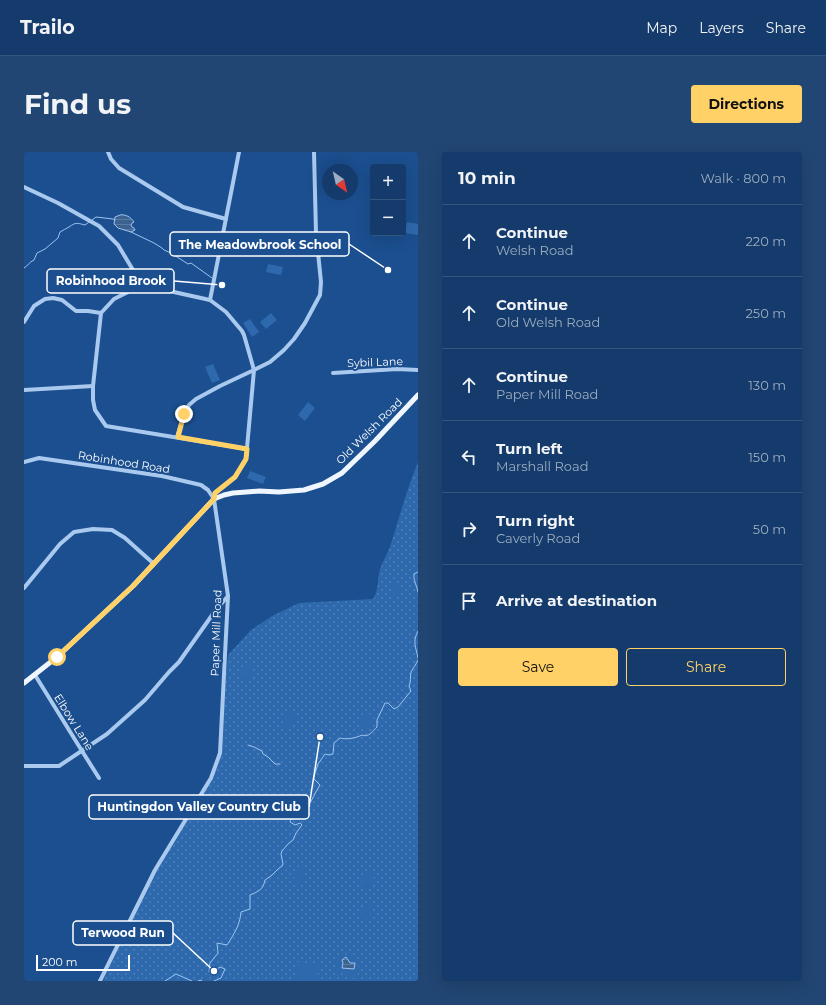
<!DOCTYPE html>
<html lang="en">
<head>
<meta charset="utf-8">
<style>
	body { margin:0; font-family:Montserrat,sans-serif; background:#214673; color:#f1f3f6 }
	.controls { position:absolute; right:12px; top:12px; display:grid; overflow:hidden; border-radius:4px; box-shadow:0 4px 16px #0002 }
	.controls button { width:36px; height:36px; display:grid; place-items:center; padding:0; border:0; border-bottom:1px solid #33557e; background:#143b6b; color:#f1f3f6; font:20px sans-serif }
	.compass { position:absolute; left:298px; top:12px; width:36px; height:36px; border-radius:50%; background:#143b6b; box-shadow:0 4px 16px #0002; rotate:146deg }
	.scale { position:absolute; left:12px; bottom:10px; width:94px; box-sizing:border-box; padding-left:4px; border:2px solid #fff; border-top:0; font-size:11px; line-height:14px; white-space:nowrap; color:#fff; -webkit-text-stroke:3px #1b4f8f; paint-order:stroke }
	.stop { position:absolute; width:12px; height:12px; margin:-9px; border:3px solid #ffd166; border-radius:50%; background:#fff }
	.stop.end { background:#ffd166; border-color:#fff; box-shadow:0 1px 4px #0008 }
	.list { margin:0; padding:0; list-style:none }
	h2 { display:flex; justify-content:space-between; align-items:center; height:52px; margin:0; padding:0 16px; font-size:17px }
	h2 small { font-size:13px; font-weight:400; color:#9dadc1 }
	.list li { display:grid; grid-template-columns:26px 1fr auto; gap:12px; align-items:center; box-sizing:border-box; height:72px; padding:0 16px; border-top:1px solid #33557e }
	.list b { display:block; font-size:15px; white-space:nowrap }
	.list p { margin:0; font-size:13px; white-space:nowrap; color:#9dadc1 }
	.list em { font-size:13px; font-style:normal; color:#9dadc1 }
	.actions { display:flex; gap:8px; padding:12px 16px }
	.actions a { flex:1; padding:9px 0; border:1px solid #ffd166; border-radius:4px; text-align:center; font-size:14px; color:#ffd166 }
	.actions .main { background:#ffd166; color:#111 }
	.icon { flex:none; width:22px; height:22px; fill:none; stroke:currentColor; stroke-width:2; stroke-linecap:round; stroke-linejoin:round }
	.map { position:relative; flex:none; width:394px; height:829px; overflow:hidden; border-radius:4px }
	header { display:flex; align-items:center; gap:24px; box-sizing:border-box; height:56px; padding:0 20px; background:#143b6b; border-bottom:1px solid #33557e }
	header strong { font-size:19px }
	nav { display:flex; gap:22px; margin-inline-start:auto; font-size:14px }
	.intro { display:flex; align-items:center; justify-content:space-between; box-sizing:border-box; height:96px; padding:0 24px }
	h1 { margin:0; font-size:28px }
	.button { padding:10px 18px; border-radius:4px; background:#ffd166; color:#111; font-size:14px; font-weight:700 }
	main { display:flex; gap:24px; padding:0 24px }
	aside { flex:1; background:#143b6b; border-radius:4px; box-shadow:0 4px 16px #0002 }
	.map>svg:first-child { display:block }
	.grass { fill:url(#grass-dots) }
	.park { fill:#2e69ad }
	.water { fill:url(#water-rules); stroke:#9cc4f0 }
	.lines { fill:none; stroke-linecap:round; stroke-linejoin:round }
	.stream { stroke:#9cc4f0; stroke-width:1 }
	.minor { stroke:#a9c9ee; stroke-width:4 }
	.major { stroke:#f0f6ff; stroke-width:5 }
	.route { stroke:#ffd166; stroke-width:5 }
	.labels { text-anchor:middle; stroke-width:4; stroke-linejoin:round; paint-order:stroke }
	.street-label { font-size:11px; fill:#fff; stroke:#1b4f8f }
	.leader { fill:none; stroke:#fff; stroke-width:1.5 }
	.callout-dot { fill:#fff; stroke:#1b4f8f; stroke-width:1.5 }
	.callout { fill:#1b4f8f; stroke:#fff; stroke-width:1.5 }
	.callout-label { font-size:12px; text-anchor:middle; font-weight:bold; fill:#fff }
</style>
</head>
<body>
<header>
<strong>Trailo</strong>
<nav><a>Map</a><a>Layers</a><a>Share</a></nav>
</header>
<div class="intro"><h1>Find us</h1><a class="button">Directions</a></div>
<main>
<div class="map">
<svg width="394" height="829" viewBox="0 0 394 829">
	<defs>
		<pattern id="grass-dots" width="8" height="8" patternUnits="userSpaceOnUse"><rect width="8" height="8" fill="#2e69ad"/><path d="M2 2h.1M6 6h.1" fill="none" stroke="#4d80b9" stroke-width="1.8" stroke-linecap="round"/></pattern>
		<pattern id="water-rules" width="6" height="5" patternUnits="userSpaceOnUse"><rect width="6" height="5" fill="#3c6290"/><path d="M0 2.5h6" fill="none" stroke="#597aa1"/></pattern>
	</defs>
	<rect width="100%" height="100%" fill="#1b4f8f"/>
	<path class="grass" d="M394 310V829H79L129 724 148 692 177 646 189 626 197 601 201 534 204 503 227 478 248 464 275 451 349 447C355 438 353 428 356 417 359 409 363 402 366 395 375 366 383 337 394 310Z"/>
	<g class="park">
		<path d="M383 70 394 72V83L381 81Z"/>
		<path d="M244 112 259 115 257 123 242 120Z"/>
		<path d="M247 161 253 168 242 177 236 170Z"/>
		<path d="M226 167 235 180 228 185 219 171Z"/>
		<path d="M189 212 196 228 188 231 181 215Z"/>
		<path d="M284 250 291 256 281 269 274 263Z"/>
		<path d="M226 319 242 325 239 332 223 326Z"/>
		<path d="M371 429 374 430V436L377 440 375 442 372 443 369 442 367 438V433Z"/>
		<path d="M224 512 228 515 229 523 222 528 218 526 217 517 219 514Z"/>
		<path d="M266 561H268L271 563 273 567 270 571 268 575 263 577 261 576C259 570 261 565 266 561Z"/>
		<path d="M343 562 347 563 349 566C345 571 345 581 337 575L336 569Z"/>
		<path d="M277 713H279C283 720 281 729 273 731L270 729 271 719Z"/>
		<path d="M345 721H347C354 728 346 735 338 737 335 730 340 725 345 721Z"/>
		<path d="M342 752 346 753 348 757 344 769 341 770 338 768C336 763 339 756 342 752Z"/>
		<path d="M320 802 323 803 324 802 335 809 333 826H328L324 821 313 820 312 808Z"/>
		<path d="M273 810 295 812 293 829H270Z"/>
	</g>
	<g class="water">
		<path d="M96 63C101 62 107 65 110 70L108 71 107 73 108 75 110 76 111 78 107 80 94 76 90 72 91 65Z"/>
		<path d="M322 805 326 811H331L330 817 318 816 319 811 318 808Z"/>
	</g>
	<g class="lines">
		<g class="stream">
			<path d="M68 68 72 65 89 67 91 68"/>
			<path d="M107 80 130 91 138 96 140 98 147 101 164 112 167 111 188 126"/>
			<path d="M0 116C4 114 5 110 10 108L13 101 21 97 34 86 36 80C39 78 42 77 45 75 52 70 53 71 61 73L65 70"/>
			<path d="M195 131 198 133"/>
			<path d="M394 420 390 422C389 428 393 434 394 440"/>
			<path d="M394 479C388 490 392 495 394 506"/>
			<path d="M224 593 230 595 238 599 239 602 244 605 251 612H256"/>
			<path d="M141 829 152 822 168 829"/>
			<path d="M174 829 177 828 178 829"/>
			<path d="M190 829 197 826 201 817 196 815 190 819 185 820 186 811 194 801 193 791 203 793C210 782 216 773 217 760L226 757V743C235 739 239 738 241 728L248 723 254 717 258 714 259 712 257 702 258 699 264 692 269 688 272 681 278 673 276 671 271 673 266 670C267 666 272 660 276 658 281 656 278 660 282 656 288 650 291 640 296 633L290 627V625L294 612 301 602 305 603 309 602 310 591 316 586C322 588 332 586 338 583 344 586 349 579 353 575V568L361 551H364L370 557 374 555 387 539 385 534C387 530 386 525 387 520 389 516 392 513 394 508"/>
		</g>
		<g class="minor">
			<path d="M84 0 87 7 95 16 159 55 202 67"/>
			<path d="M0 35 34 51 75 74 94 93 118 133 186 148 202 160 218 179 220 183 230 218 196 234 172 247 165 253 160 262 153 285"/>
			<path d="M118 133 90 147 77 161 69 234V248L71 258 82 274 223 297"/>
			<path d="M186 148 215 0"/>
			<path d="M0 170 10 154 21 147 29 146 38 148 52 159H64L77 161"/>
			<path d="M309 221 373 217 394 218"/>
			<path d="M0 238 69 234"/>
			<path d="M0 310 15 306 138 324 177 333 184 338 190 347"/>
			<path d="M0 436 36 392 50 380 69 377 88 378 101 386 130 412"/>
			<path d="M11 523 58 599 75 626"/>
			<path d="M0 614H35L83 582 121 548 145 520 155 510 191 459 204 444"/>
			<path d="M76 829 131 718 187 626 196 601 204 444 190 347 191 341 211 325 222 307 230 218 246 210 260 198 270 187 281 171 296 143 297 130 292 81 290 0"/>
		</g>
		<path class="major" d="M0 531 33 505 109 434 190 347 200 343 209 341 235 339 255 340 280 338 299 332 318 321 351 289 394 243"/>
	</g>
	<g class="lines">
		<path class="route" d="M33 505 109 434 190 347 191 341 211 325 222 307 223 297 154 285 160 262"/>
	</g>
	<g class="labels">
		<g class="street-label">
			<text transform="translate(351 210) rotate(-2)" y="4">Sybil Lane</text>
			<text transform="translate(345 279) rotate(-45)" y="4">Old Welsh Road</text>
			<text transform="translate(100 310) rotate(9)" y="4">Robinhood Road</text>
			<text transform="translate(192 481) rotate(-88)" y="4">Paper Mill Road</text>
			<text transform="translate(50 570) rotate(58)" y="4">Elbow Lane</text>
		</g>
	</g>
	<path class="leader" d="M364 118L325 92M198 133L150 129M296 585L285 655M190 819L149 781"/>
	<g class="callout-dot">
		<circle cx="364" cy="118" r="4"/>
		<circle cx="198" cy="133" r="4"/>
		<circle cx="296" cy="585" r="4"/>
		<circle cx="190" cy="819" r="4"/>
	</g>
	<g class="callout">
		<rect x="146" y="80" width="179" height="24" rx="4"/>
		<rect x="23" y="117" width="127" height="24" rx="4"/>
		<rect x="65" y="643" width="220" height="24" rx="4"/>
		<rect x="49" y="769" width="100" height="24" rx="4"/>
	</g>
	<g class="callout-label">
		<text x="236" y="97">The Meadowbrook School</text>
		<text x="87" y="133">Robinhood Brook</text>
		<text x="175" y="659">Huntingdon Valley Country Club</text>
		<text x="99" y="785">Terwood Run</text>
	</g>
</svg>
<div class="controls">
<button>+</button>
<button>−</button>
</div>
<svg class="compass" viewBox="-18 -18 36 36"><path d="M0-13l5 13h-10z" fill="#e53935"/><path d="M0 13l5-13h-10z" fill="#9dadc1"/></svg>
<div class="scale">200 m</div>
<div class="stop" style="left:33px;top:505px"></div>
<div class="stop end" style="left:160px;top:262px"></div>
</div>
<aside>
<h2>10 min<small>Walk · 800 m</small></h2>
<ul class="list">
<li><svg class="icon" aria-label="ahead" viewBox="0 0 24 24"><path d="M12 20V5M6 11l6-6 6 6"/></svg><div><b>Continue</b><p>Welsh Road</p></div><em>220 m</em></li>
<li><svg class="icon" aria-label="ahead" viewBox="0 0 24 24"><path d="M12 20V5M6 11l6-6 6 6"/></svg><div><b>Continue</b><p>Old Welsh Road</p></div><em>250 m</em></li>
<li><svg class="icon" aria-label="ahead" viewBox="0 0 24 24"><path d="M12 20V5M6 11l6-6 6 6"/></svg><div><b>Continue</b><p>Paper Mill Road</p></div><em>130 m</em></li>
<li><svg class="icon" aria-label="left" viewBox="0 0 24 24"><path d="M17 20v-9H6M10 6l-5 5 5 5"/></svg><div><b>Turn left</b><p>Marshall Road</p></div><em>150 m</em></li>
<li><svg class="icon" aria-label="right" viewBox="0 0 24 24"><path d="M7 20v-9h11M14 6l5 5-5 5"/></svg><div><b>Turn right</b><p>Caverly Road</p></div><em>50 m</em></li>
<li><svg class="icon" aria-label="arrive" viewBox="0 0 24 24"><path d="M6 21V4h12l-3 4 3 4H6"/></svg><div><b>Arrive at destination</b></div></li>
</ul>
<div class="actions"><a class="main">Save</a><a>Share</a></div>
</aside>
</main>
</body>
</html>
